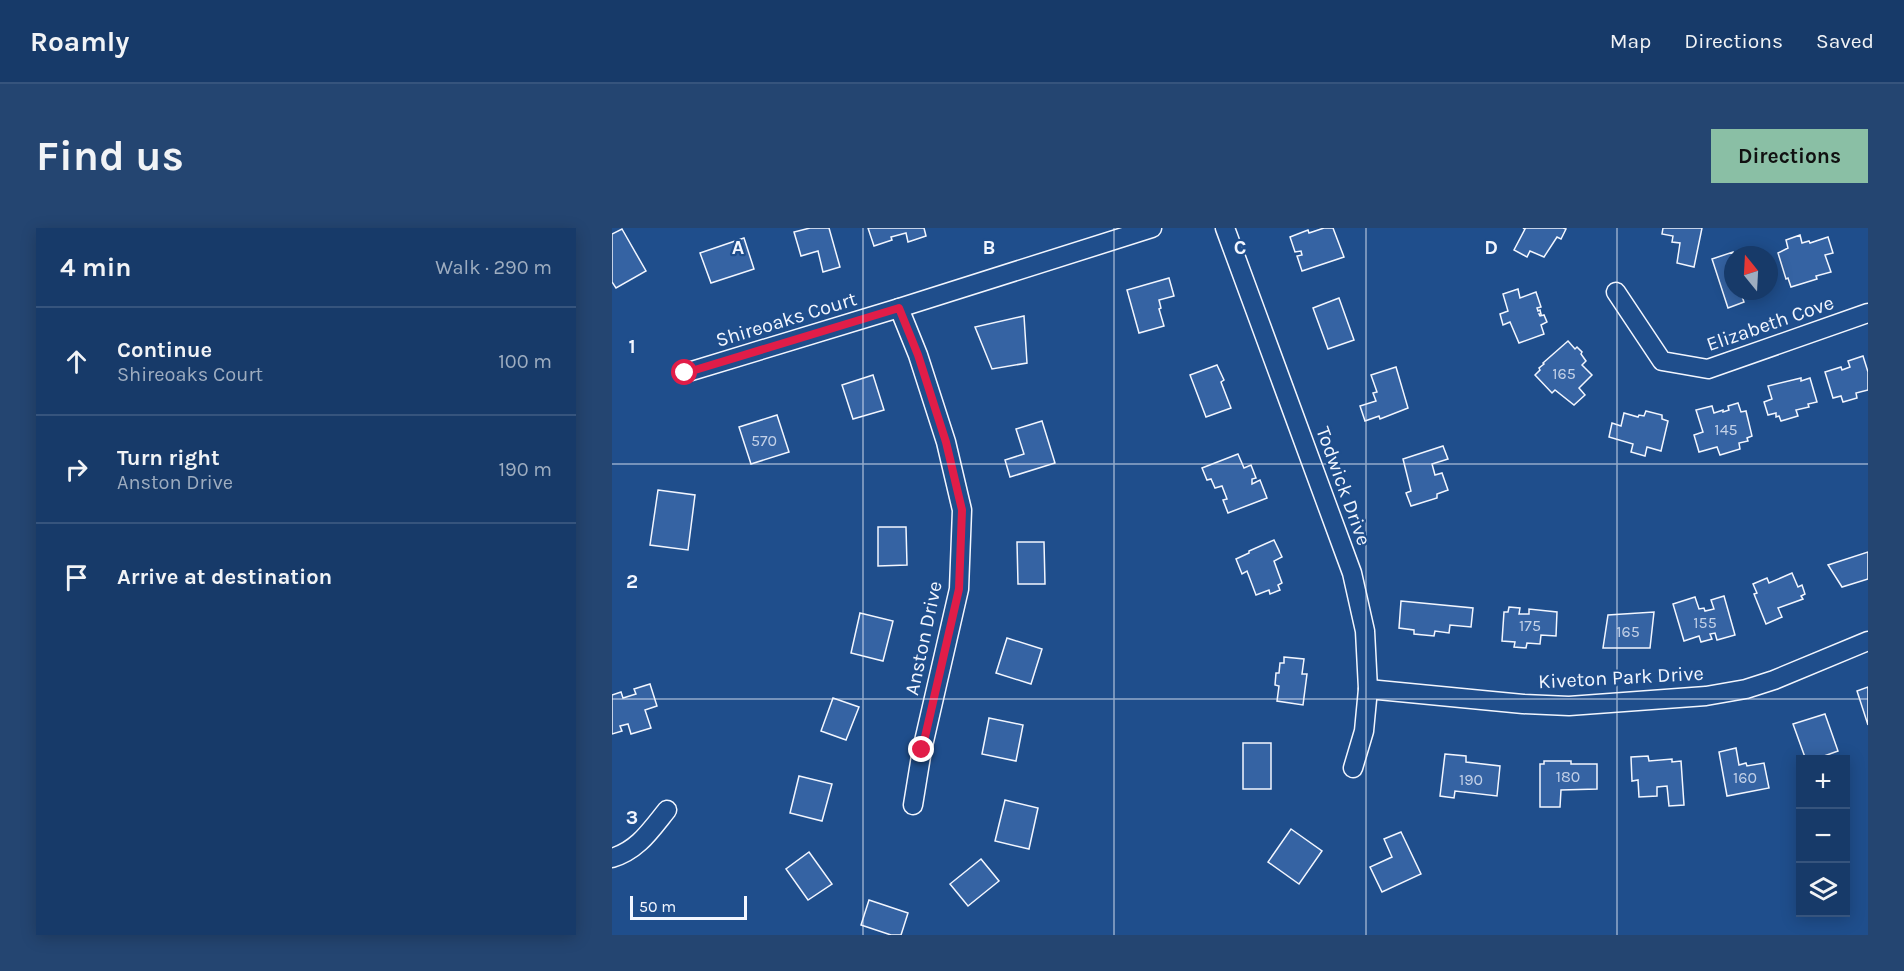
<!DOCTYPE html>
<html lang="en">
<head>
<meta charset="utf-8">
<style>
	body { margin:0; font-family:Karla,sans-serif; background:#244571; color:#f1f3f6 }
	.controls { position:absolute; right:18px; bottom:18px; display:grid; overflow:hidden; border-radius:0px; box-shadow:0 3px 15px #0003 }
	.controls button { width:54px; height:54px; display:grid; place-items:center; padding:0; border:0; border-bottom:2px solid #36547d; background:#173a69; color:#f1f3f6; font:30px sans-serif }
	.compass { position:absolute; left:1112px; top:18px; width:54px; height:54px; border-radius:50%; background:#173a69; box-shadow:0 3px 15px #0003; rotate:342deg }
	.scale { position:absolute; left:18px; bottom:15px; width:117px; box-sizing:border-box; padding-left:6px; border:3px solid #f2f6ff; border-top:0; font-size:16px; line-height:21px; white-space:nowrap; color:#f2f6ff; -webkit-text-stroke:4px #1f4e8c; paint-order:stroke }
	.stop { position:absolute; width:18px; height:18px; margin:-14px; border:4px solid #e11d48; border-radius:50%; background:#fff }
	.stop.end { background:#e11d48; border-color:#fff; box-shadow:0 2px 6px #0008 }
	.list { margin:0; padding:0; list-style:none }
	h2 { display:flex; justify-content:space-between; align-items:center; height:78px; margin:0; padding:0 24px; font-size:26px }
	h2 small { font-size:20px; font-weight:400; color:#9eadc0 }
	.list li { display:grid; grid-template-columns:39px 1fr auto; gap:18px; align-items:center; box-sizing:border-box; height:108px; padding:0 24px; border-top:2px solid #36547d }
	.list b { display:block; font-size:22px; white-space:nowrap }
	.list p { margin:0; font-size:20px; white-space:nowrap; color:#9eadc0 }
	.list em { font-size:20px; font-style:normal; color:#9eadc0 }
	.icon { flex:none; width:33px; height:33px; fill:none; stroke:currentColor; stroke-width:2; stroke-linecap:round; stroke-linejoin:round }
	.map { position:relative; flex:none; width:1256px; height:707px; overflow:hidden; border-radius:0px }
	header { display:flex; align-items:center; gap:36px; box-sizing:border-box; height:84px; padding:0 30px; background:#173a69; border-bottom:2px solid #36547d }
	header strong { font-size:28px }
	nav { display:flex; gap:33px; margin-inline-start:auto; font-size:21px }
	.intro { display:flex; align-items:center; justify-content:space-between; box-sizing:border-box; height:144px; padding:0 36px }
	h1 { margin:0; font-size:42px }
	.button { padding:15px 27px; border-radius:0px; background:#8abfa5; color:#111; font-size:21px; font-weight:700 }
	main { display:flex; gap:36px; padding:0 36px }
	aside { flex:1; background:#173a69; border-radius:0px; box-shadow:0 3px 15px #0003 }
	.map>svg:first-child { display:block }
	.building { fill:#3563a3; stroke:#f2f6ff; stroke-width:1.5 }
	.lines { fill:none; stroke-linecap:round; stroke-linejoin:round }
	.minor-casing { stroke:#f2f6ff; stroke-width:21 }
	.minor { stroke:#1f4e8c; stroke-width:18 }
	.route { stroke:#e11d48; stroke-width:8 }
	.grid { fill:none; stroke:#f2f6ff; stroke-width:1.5; stroke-opacity:0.55 }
	.labels { text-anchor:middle; stroke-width:4.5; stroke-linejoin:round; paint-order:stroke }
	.number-label { font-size:16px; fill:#c3d1e8 }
	.street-label { font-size:20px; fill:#f2f6ff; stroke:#1f4e8c }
	.grid-label { font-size:20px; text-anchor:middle; font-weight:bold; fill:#f2f6ff; stroke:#1f4e8c; stroke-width:4.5; stroke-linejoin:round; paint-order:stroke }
</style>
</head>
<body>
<header>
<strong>Roamly</strong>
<nav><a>Map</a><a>Directions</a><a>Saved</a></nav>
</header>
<div class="intro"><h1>Find us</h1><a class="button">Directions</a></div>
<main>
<aside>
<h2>4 min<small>Walk · 290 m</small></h2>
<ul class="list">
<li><svg class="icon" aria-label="ahead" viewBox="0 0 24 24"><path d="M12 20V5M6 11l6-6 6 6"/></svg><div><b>Continue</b><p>Shireoaks Court</p></div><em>100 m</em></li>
<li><svg class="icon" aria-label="right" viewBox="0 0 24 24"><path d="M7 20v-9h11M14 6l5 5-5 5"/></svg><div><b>Turn right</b><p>Anston Drive</p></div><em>190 m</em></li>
<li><svg class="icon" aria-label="arrive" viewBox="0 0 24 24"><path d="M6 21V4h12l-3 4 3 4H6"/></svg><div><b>Arrive at destination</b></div></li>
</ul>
</aside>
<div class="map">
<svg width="1256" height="707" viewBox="0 0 1256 707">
	<rect width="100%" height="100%" fill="#1f4e8c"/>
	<g class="building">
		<path d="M198 0H217L228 39 211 44 206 23 189 28 182 4Z"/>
		<path d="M256 0H312L314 8 296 14 294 5 279 9 280 12 262 18Z"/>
		<path d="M712 0H721L732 29 690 43 685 28 690 27 689 23 683 24 678 9 696 2 697 5Z"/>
		<path d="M911 0H951L954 1 949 11 945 9 932 29 918 23 915 29 902 22 913 1Z"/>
		<path d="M1051 0H1090L1082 39 1065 35 1068 15 1060 14 1061 8 1050 6Z"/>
		<path d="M10 1 34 43 4 60 0 54V6Z"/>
		<path d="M1188 7 1190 15 1197 13 1198 15 1216 9 1221 25 1213 27 1219 44 1204 48 1205 51 1179 59 1176 50 1174 51 1166 25 1176 20 1174 12Z"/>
		<path d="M132 10 142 41 99 55 88 25Z"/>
		<path d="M1121 24V63H1128L1132 74 1116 80 1100 31Z"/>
		<path d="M557 50 562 68 547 72 549 80 547 81 552 98 527 105 515 62Z"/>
		<path d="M906 61 908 70 924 64 929 79 925 80 926 83 928 82 929 86H927L928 88 932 87 935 94 929 97 932 106 907 115 898 94 891 97 888 86 896 83 891 66Z"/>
		<path d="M727 70 742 112 716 121 701 80Z"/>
		<path d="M412 88 415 135 380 141 363 99Z"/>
		<path d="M956 113 963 121 965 119 970 124 969 126 974 133 970 137 980 147 967 160 973 167 962 177 943 162 940 165 923 147 928 142 927 140 932 136 931 135Z"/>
		<path d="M1251 128 1256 144V162L1244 165 1245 170 1231 174 1229 168 1221 170 1213 144 1229 139 1230 142 1238 139 1236 133Z"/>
		<path d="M605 137 612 152 609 154 619 180 594 189 578 147Z"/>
		<path d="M784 139 796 180 768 191 767 188 753 193 748 178 764 173 761 165 765 164 759 147Z"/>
		<path d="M261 147 272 182 241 191 230 157Z"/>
		<path d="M1189 150V153L1198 150 1205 174 1196 176 1197 179 1184 182 1186 188 1169 193 1167 188 1164 189V185L1156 187 1152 174 1160 171 1156 158Z"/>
		<path d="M1126 175 1129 184 1134 183 1140 208 1135 210 1136 213 1127 215 1128 221 1108 227 1105 219 1087 224 1082 207 1091 204 1084 182 1100 178 1102 185 1111 182V184L1117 182 1116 178Z"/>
		<path d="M1034 183 1050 187V191L1056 193 1049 223 1035 219 1033 228 1019 224 1021 216 997 209 1000 195 1009 198 1012 185 1026 189 1027 187 1032 188Z"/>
		<path d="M165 187 177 224 139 236 127 199Z"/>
		<path d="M430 193 443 235 398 249 393 232 412 226 404 201Z"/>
		<path d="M831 218 836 231 820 236 823 247 830 245 836 262 825 266V270L799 278 794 265 799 263 791 231Z"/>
		<path d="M626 226 632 240 639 237 644 250 640 251V256L648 252 655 270 616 285 611 272 615 271 610 258 603 260 599 251 595 252 590 240Z"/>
		<path d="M46 262 83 267 76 322 38 317Z"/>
		<path d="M266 299H294L295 337 266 338Z"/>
		<path d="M662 312 670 329 662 333 670 355 666 357 668 362 658 366 657 362 644 367 635 343 630 346 624 331 637 325V323Z"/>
		<path d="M405 314H432L433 356H406Z"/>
		<path d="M1256 324V351L1230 359 1216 337Z"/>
		<path d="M1180 345 1186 359 1190 357 1193 366 1189 368 1191 371 1166 380 1170 389 1154 396 1142 366 1145 365 1141 356 1155 350 1157 355Z"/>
		<path d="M1112 368 1123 407 1105 412 1103 405 1098 406 1100 411 1089 414 1087 408 1072 413 1061 376 1083 369 1087 381 1092 380 1093 383 1102 381 1099 372Z"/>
		<path d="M789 373 861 380 859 399 838 397 837 405 823 403 822 408 802 406V402L787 400Z"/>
		<path d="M897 379 908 380 907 386H917V381L945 384 944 408 929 407 928 416 915 415 914 420 902 419 903 414 890 413 892 384H896Z"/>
		<path d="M1042 384 1038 420H991L996 387Z"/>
		<path d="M248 385 281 393 271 433 239 425Z"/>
		<path d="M395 410 430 421 419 456 384 445Z"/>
		<path d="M672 429 692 431 690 446H695L691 477 665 473 667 458 663 457 664 445H667L668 435H672Z"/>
		<path d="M38 456 45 478 33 482 39 500 19 506 16 496 8 498 10 503 0 506V467L9 464 11 470 24 466 22 461Z"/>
		<path d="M1256 459V497L1245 463Z"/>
		<path d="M221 470 247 479 234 512 209 503Z"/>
		<path d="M1213 486 1226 523 1201 532H1194L1181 496Z"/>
		<path d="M377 490 411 497 404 533 370 526Z"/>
		<rect x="631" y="515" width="28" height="46"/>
		<path d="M1124 520 1127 537 1134 535 1135 538 1152 535 1157 560 1115 568 1107 524Z"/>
		<path d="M833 526 854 528V534L888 538 885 568 843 563 842 570 828 568Z"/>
		<path d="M1036 528 1037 533 1060 531V534L1069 533 1072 577 1057 578 1055 558 1045 559V568L1027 569 1026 552 1020 553 1019 529Z"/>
		<path d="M932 533H959V536H985V561L949 562 948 579H928V536H932Z"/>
		<path d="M187 548 220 556 210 593 178 585Z"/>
		<path d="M393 572 426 580 417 621 383 613Z"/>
		<path d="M679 601 710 623 687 656 656 634Z"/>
		<path d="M789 604 809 646 770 664 758 639 780 629 772 611Z"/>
		<path d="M197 624 220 656 196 672 174 641Z"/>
		<path d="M369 631 387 653 356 678 338 656Z"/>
		<path d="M257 672 296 685 289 707H279L249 697Z"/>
	</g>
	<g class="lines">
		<defs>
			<g id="minor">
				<path d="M613 0 740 345 753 403 756 461 752 503 741 540"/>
				<path d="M1004 64 1050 133 1096 141 1256 85"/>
				<path d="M287 80 306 127 334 214 350 282 347 361 310 522 301 577"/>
				<path d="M73 145 287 80 540 0"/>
				<path d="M756 461 911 476 957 478 1094 468 1134 461 1162 452 1256 413"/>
				<path d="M0 630C26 622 38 603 55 582"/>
			</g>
		</defs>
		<use href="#minor" class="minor-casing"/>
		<use href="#minor" class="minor"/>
	</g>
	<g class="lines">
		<path class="route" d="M73 145 287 80 306 127 334 214 350 282 347 361 310 522"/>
	</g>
	<path class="grid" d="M251 0V707M502 0V707M754 0V707M1005 0V707M0 236H1256M0 471H1256"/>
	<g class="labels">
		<g class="number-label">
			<text x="952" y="151">165</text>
			<text x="1114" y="207">145</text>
			<text x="152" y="218">570</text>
			<text x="1093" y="400">155</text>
			<text x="918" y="403">175</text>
			<text x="1016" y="409">165</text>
			<text x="956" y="554">180</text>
			<text x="1133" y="555">160</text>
			<text x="859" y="557">190</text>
		</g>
		<g class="street-label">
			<text transform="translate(174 91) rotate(-17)" y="7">Shireoaks Court</text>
			<text transform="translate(1158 95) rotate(-19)" y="7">Elizabeth Cove</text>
			<text transform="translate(732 258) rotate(70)" y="7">Todwick Drive</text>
			<text transform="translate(311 410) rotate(-78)" y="7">Anston Drive</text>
			<text transform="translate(1009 449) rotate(-3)" y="7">Kiveton Park Drive</text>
		</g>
	</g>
	<g class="grid-label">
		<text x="126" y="26">A</text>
		<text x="377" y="26">B</text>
		<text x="628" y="26">C</text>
		<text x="879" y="26">D</text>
		<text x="20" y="125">1</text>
		<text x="20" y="360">2</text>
		<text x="20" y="596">3</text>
	</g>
</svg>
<div class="controls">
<button>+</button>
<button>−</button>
<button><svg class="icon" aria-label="layers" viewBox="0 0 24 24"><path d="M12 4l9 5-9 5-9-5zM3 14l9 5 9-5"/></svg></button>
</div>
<svg class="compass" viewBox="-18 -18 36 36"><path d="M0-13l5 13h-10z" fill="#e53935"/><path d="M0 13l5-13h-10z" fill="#9eadc0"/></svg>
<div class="scale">50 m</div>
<div class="stop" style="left:73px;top:145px"></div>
<div class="stop end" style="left:310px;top:522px"></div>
</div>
</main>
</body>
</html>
